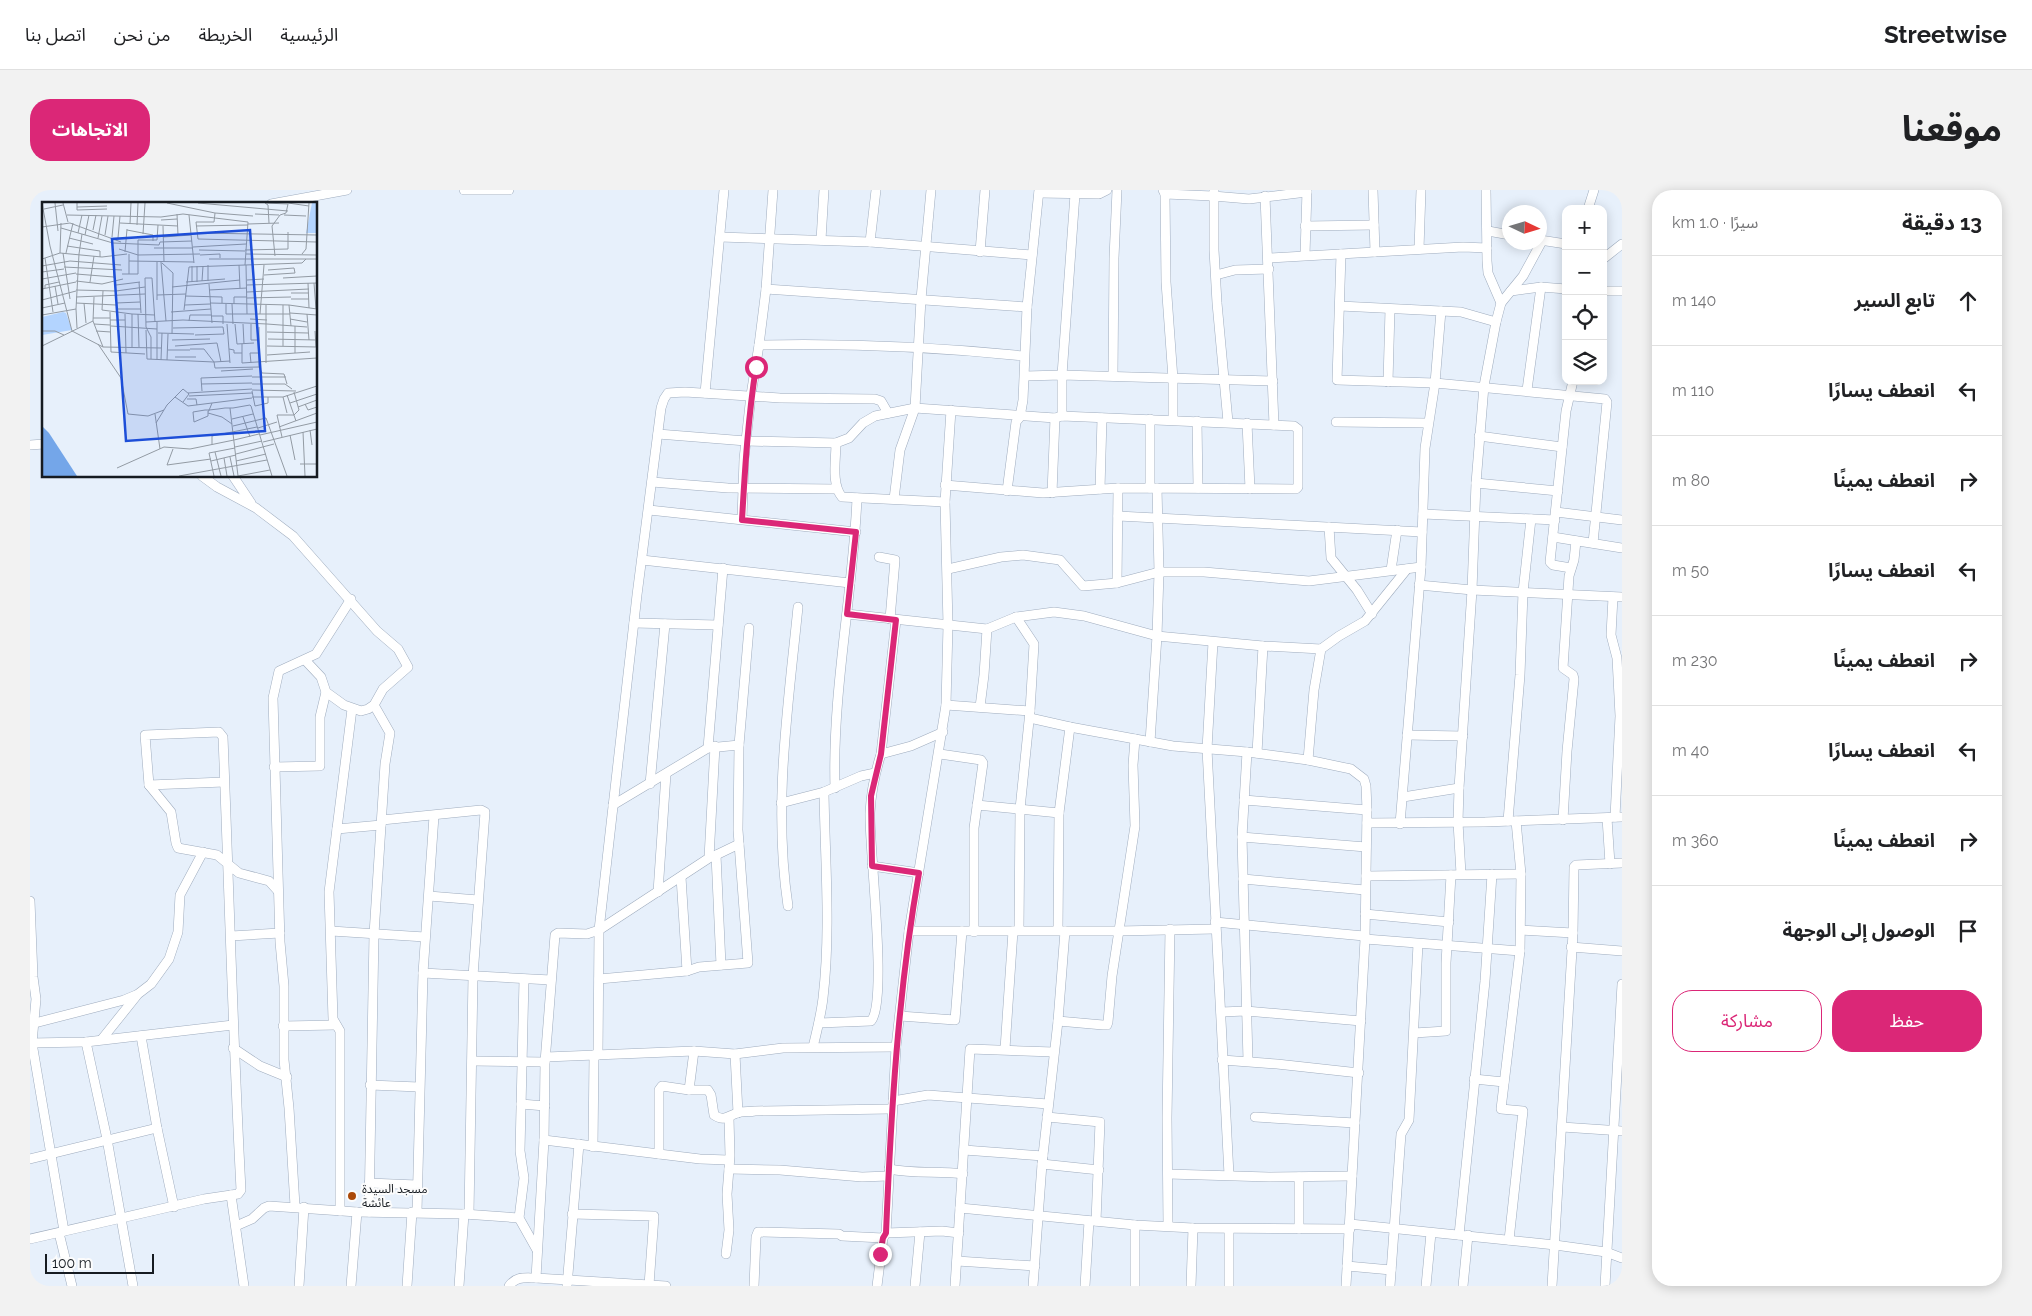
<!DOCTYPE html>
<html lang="ar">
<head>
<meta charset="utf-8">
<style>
	body { margin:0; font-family:Raleway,"Noto Sans Arabic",sans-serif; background:#f2f2f2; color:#202124; direction:rtl }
	.controls { position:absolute; right:15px; top:15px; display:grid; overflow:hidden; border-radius:10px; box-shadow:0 2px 12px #0003 }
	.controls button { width:45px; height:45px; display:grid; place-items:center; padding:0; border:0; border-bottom:1px solid #e0e0e0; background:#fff; color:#202124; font:25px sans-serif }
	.compass { position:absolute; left:1472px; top:15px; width:45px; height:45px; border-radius:50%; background:#fff; box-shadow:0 2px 12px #0003; rotate:94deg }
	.scale { position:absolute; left:15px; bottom:12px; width:109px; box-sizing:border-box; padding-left:5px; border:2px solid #161b21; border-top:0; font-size:14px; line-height:18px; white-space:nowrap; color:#161b21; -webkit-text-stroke:4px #fcfcfc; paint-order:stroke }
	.stop { position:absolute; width:15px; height:15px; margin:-11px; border:4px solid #db2777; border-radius:50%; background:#fff }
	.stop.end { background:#db2777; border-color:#fff; box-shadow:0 1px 5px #0008 }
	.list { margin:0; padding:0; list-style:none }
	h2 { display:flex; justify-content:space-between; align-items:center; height:65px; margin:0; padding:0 20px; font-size:21px }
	h2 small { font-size:16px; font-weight:400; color:#757577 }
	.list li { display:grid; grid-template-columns:32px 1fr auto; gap:15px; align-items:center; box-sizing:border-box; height:90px; padding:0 20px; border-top:1px solid #e0e0e0 }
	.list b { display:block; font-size:19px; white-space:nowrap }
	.list em { font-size:16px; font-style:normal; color:#757577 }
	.actions { display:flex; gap:10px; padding:15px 20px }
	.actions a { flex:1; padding:11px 0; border:1px solid #db2777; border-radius:20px; text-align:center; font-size:18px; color:#db2777 }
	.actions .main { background:#db2777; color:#fff }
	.icon { flex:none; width:28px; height:28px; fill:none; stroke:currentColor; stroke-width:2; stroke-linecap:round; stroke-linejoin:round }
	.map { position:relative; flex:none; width:1592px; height:1096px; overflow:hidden; direction:ltr; border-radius:20px }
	header { display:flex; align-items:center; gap:30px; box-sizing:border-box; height:70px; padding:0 25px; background:#fff; border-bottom:1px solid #e0e0e0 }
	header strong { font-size:24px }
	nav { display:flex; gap:28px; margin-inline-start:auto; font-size:18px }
	.intro { display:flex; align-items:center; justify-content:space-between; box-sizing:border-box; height:120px; padding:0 30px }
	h1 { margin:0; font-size:35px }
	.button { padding:12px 22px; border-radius:20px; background:#db2777; color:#fff; font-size:18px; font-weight:700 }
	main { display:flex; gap:30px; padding:0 30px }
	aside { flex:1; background:#fff; border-radius:20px; box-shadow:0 2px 12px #0003 }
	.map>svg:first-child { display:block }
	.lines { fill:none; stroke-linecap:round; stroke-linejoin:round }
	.minor-casing { stroke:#9facbe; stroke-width:10 }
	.minor { stroke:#fff; stroke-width:9 }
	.route { stroke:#db2777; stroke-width:6 }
	.poi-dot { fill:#ab4909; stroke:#fcfcfc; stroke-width:2 }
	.labels { text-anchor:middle; stroke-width:4; stroke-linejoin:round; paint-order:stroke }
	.poi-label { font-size:12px; fill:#161b21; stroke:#fcfcfc; text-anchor:start }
	.inset-road { fill:none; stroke:#939ba4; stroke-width:1 }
	.view { fill:#1d4ed8; fill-opacity:0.15; stroke:#1d4ed8; stroke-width:2.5 }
	.inset-edge { fill:none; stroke:#161b21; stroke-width:2.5 }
</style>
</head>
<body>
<header>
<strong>Streetwise</strong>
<nav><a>الرئيسية</a><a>الخريطة</a><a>من نحن</a><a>اتصل بنا</a></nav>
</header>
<div class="intro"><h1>موقعنا</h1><a class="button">الاتجاهات</a></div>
<main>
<aside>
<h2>13 دقيقة<small>سيرًا · 1.0 km</small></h2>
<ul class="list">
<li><svg class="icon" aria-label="ahead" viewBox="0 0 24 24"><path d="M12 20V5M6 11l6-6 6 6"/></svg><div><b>تابع السير</b></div><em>140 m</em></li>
<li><svg class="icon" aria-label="left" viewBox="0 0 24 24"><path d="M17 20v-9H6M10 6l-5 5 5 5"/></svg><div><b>انعطف يسارًا</b></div><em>110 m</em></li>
<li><svg class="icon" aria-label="right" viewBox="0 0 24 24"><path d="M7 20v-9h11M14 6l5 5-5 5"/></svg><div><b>انعطف يمينًا</b></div><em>80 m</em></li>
<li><svg class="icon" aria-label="left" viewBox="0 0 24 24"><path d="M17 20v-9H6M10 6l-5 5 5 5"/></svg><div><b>انعطف يسارًا</b></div><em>50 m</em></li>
<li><svg class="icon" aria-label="right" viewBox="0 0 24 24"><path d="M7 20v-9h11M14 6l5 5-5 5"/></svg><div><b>انعطف يمينًا</b></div><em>230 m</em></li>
<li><svg class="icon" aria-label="left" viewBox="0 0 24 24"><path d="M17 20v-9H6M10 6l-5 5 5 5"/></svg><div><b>انعطف يسارًا</b></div><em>40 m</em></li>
<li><svg class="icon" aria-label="right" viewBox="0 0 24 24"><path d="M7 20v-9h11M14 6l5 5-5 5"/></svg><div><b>انعطف يمينًا</b></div><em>360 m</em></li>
<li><svg class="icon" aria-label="arrive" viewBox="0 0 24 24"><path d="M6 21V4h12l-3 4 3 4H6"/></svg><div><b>الوصول إلى الوجهة</b></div></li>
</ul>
<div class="actions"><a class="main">حفظ</a><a>مشاركة</a></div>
</aside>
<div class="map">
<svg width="1592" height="1096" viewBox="0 0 1592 1096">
	<rect width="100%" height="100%" fill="#e7f0fb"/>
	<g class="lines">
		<defs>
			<g id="minor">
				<path d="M434 0H479"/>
				<path d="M1133 0 1135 4 1136 92 1143 189V230"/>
				<path d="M1184 0V60L1187 113 1198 232"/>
				<path d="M1343 0 1345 62"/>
				<path d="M1456 0 1457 71 1458 83 1471 113"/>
				<path d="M1009 3 1069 4 1077 0"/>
				<path d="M1135 4 1183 6 1219 9 1277 2"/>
				<path d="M1235 6 1244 235"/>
				<path d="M241 14 317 0"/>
				<path d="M1558 19 1564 0"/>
				<path d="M1275 36 1344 35"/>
				<path d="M1458 41 1480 45"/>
				<path d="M690 47 840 52 1002 65"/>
				<path d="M791 50 794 0"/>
				<path d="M1510 50 1536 54"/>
				<path d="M840 52 846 0"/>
				<path d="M1389 59 1391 0"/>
				<path d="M950 62 955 0"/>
				<path d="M1311 64 1307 190 1405 193 1575 209 1577 212 1563 353"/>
				<path d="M1275 65 1277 0"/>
				<path d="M1238 68 1433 57 1457 58"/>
				<path d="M1573 69 1592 54"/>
				<path d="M1186 85 1205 80 1239 79"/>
				<path d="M736 99 997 117 1009 0"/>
				<path d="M1481 101 1511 97 1536 99"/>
				<path d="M1573 101H1592"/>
				<path d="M1310 116 1431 122 1466 132"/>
				<path d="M729 155C818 153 906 157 994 166"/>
				<path d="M995 186 1032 185 1243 191"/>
				<path d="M1083 186 1084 68 1087 0"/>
				<path d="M1358 192 1360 119"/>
				<path d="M1497 200 1511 97"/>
				<path d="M675 203 694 0"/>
				<path d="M1032 226V185L1045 4"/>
				<path d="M1167 231 1168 298"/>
				<path d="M1306 232 1397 233"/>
				<path d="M1217 233 1220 299"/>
				<path d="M628 244 716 251 806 253 819 248 833 233 845 226 885 218 1025 228 1032 226 1264 236 1268 239V297L1266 299 1088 298 1013 303 915 295"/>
				<path d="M1449 246 1532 257"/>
				<path d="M806 253C806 269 801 294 812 307L915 312"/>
				<path d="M0 255 14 254"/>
				<path d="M172 286 187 297 226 318 263 346 347 441 368 459 378 477 353 499 344 515 338 519 331 521 314 515 296 502 291 487 275 470"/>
				<path d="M203 286 221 313"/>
				<path d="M622 292 698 298 807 299"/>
				<path d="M1446 293 1528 301"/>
				<path d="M1120 298V229"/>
				<path d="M1070 299 1072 228"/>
				<path d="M977 301 986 232 990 227 993 210 997 117"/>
				<path d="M1022 303 1025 228"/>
				<path d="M864 309 870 260 885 218 891 109 901 0"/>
				<path d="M619 320 826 342"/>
				<path d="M1526 322 1592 330"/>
				<path d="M1393 324 1525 330"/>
				<path d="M1088 326 1392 342"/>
				<path d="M712 329 714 269 721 205 729 155 736 99 743 0"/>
				<path d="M1299 337 1301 368 1327 400 1342 424"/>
				<path d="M1523 347 1592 358"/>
				<path d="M849 367 865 370 860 429"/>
				<path d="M612 370 820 393"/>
				<path d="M1541 378 1523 375 1520 372 1536 221 1543 191"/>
				<path d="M918 379 971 367 993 365 1030 370 1053 396 1087 393 1129 382H1174L1279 391 1391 377"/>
				<path d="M1361 380 1367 340"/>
				<path d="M1087 393 1088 298"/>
				<path d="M1389 395 1442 400 1592 407"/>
				<path d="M1583 407 1581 445 1587 468 1590 526 1585 627"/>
				<path d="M817 424 957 439 986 427 1024 422 1054 426 1127 446 1233 456 1291 459"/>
				<path d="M986 427 1004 454 1000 521 990 619 989 740"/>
				<path d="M604 433 688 435"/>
				<path d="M1183 452 1177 559 1199 985"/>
				<path d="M916 515 1000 521"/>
				<path d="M950 517 954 485 957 439"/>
				<path d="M1000 528 1040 537 1143 556 1217 562 1278 570 1321 579 1334 589 1336 596 1337 620 1335 749 1316 1096"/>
				<path d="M1377 545 1433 546"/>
				<path d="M1120 552 1127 446 1129 382 1127 298"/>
				<path d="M678 558 693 378"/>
				<path d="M1217 562 1212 647 1218 871"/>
				<path d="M1227 563 1233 456"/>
				<path d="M851 564 881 556 913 542"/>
				<path d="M910 564 951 570 953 573 944 638V742"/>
				<path d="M1278 570 1284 500 1291 459 1309 446 1335 431 1377 379"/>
				<path d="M244 577 290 576V527L296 502"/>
				<path d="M620 594 635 434"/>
				<path d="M119 595 194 592"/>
				<path d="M805 598C802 501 823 405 827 308"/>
				<path d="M1373 607 1429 598"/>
				<path d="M1214 610 1337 620"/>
				<path d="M751 613 794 602 831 586 845 583"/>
				<path d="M583 615 678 558 709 555"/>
				<path d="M947 615 1029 623"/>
				<path d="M1577 628 1580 674"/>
				<path d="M352 630 451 620 455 622 443 786 439 1024"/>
				<path d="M1533 630 1537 561 1544 489 1543 485 1533 478 1539 386 1544 370 1546 351"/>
				<path d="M1478 631 1490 485 1493 402 1501 329"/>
				<path d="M1337 633 1455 632 1592 627"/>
				<path d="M1370 634 1391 377 1395 258 1405 193 1411 121"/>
				<path d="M307 639 351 635"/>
				<path d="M1212 647 1336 657"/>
				<path d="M686 665 691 775"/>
				<path d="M682 667 709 654"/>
				<path d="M842 676 889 683"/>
				<path d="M1431 684 1428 632 1429 598 1442 400 1446 293 1454 196 1466 132 1471 113 1493 86 1512 51"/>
				<path d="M1336 686 1491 684"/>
				<path d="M651 687 657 781"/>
				<path d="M1213 689 1335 700"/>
				<path d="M628 702 636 584"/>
				<path d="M399 706 448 710"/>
				<path d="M0 711 3 787 6 809 2 853 34 1041"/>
				<path d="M758 716C743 616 758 517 768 417"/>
				<path d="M1335 724 1419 732"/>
				<path d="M1185 732 1334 746"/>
				<path d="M1028 740 1029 623 1040 537"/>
				<path d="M1491 740 1543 743"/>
				<path d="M301 741 395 747"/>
				<path d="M879 741H1088L1185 739"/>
				<path d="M201 746 250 743"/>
				<path d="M1335 749 1490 761"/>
				<path d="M1541 757 1592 761"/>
				<path d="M393 783 521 790"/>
				<path d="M494 789 490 961 494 988 489 1028 507 1060"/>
				<path d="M569 789 657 781 669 777 718 773 708 640 709 555 719 438"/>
				<path d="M1191 822 1216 821 1331 831"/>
				<path d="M870 826 925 830 932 741"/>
				<path d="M1028 831 1073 835H1077L1078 832 1082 786 1105 636 1103 575 1105 549"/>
				<path d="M5 833 94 810 106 805"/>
				<path d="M789 833 841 831C858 812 839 658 840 623 841 603 845 583 851 564L866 430"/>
				<path d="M253 836 306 835"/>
				<path d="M1384 843 1416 841V773L1421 685"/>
				<path d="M111 846 127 938 144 1017"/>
				<path d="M72 849 108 804 121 794 139 769 148 742 150 705 173 662"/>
				<path d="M56 852 77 949 103 1096"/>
				<path d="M0 853 56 852 203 835"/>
				<path d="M783 857C787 841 791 825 793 808 801 740 795 671 794 602"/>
				<path d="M203 858 230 876 257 887"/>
				<path d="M975 859 983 741"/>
				<path d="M705 864 708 923"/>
				<path d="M568 865 569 740 679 668 685 556"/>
				<path d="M516 867 664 861 705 864 753 858 866 857"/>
				<path d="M1192 870 1247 874 1329 883"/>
				<path d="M442 871 515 872"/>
				<path d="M1444 889 1474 892"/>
				<path d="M340 895 389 897"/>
				<path d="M659 900 664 861"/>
				<path d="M863 911 898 905 1018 914"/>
				<path d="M491 914 515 916"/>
				<path d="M1017 927 1070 932 1066 1031"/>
				<path d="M1225 927 1325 933"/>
				<path d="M1532 937 1592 941"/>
				<path d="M514 950 670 969 698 970"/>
				<path d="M563 957 564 865"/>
				<path d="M934 960 1013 966"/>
				<path d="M629 964V900L632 896 659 900H678L681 905 684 925C694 932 698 926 707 923 712 921 719 922 725 921L861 919"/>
				<path d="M0 969 127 938"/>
				<path d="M1012 974 1069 980"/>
				<path d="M699 979 750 980 832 987 858 986"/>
				<path d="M859 979C884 984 908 981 933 984"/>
				<path d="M1138 984 1239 987 1322 986"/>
				<path d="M1269 987V1039"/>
				<path d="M339 993 387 995"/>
				<path d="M201 1005 214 1096"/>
				<path d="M265 1016 259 918 254 870V796L250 752 243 508 249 481 286 464 321 409"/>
				<path d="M930 1018 1105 1035 1163 1038 1320 1039"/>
				<path d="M310 1021V841L303 829 299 702 322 519"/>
				<path d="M339 1022 344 744 355 574 360 543 344 515"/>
				<path d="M387 1022 393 783 404 626"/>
				<path d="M542 1024 624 1026 619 1095"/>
				<path d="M1320 1034 1525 1055 1576 1062 1592 1068"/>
				<path d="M206 1036 222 1029 234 1018 239 1016 327 1022 434 1024 489 1028"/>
				<path d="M1138 1036 1137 928 1140 739"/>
				<path d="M29 1043 42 1096"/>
				<path d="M856 1043 912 1041 929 1043"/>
				<path d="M1429 1045 1455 791 1462 684"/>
				<path d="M0 1049 174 1009 208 1004 211 1000C203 849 199 698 193 547L189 542 115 545 119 595 141 622 146 653 148 658 187 665 209 683 239 691 248 701"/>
				<path d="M1479 1050 1493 921 1471 919 1490 761 1491 684 1486 631"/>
				<path d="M696 1064 699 1040 697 1004 700 966 699 928"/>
				<path d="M927 1071 1005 1076"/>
				<path d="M1317 1076 1361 1080"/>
				<path d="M269 1096 274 1017"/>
				<path d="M321 1096 327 1022"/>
				<path d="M377 1096 382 1022"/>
				<path d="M429 1096 434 1024"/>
				<path d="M479 1096C486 1086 495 1088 506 1088"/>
				<path d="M537 1096 549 954"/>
				<path d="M636 1096 506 1088 514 950 515 872 525 745 528 743 557 744 569 740 607 405 631 218 634 209 638 203 655 202 750 208 845 209 851 211 858 223"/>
				<path d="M724 1096 726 1047 728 1042 809 1044 812 1046 853 1048"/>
				<path d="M847 1096 853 1048 856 1043 866 857 879 741 916 515 918 435 915 312 921 220"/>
				<path d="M885 1096 890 1042"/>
				<path d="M925 1096 940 859 1024 862"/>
				<path d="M1003 1096 1012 974 1028 831 1035 741"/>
				<path d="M1055 1096 1059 1031"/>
				<path d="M1105 1096V1035"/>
				<path d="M1161 1096 1163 1038"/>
				<path d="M1199 1096V1039"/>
				<path d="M1360 1096 1371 944 1379 930 1388 754"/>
				<path d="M1396 1096 1401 1043"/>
				<path d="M1433 1096 1438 1045"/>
				<path d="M1522 1096 1543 743 1544 677 1546 675 1592 673"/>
				<path d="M1575 1096 1592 794"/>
			</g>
		</defs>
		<use href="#minor" class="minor-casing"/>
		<use href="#minor" class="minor"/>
	</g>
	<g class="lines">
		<path class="route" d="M726 177C718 228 715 278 712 330L826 342 817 424 866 430 851 564 841 606 842 676 889 683C868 802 861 922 856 1043L853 1048 850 1064"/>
	</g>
	<circle class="poi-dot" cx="322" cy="1006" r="5"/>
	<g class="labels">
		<g class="poi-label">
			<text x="332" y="1003">مسجد السيدة<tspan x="332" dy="14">عائشة</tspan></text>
		</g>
	</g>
	<g transform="translate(12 12)">
		<rect width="275" height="275" fill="#e7f0fb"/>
		<path d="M270 1H275V31H264ZM21 110 24 111 30 128 0 133V115Z" fill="#b3d4ff"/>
		<path d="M0 224 7 231 35 274H0Z" fill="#74a6e9"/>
		<path class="inset-road" d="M0 1 8 44 30 129M13 1 16 29M21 1 26 20M35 1V8L65 7M125 1 173 11 211 14M156 1 246 9M223 1 246 2M223 1 226 3 227 21M246 1 267 4M35 5 65 4M2 7 21 3M173 11 172 20H154L156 37 275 40M135 12 136 33M213 12 237 13M25 13 119 15 141 12 173 16M147 13 152 61M242 13 264 14M173 16 206 20 203 63M119 18 135 17M78 21 136 24M88 22 89 1M206 22 237 21M95 23 96 1M121 24 122 60M154 24 206 23M0 25 28 21 79 40M19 26 71 41 117 43 118 40M51 28 54 13M85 28 111 33V39M36 31 40 13M155 31 275 33M101 32 103 1M43 33 47 13M63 33 66 14M70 35 72 14M121 35 149 33M27 36 51 42M56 36 60 14M76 36 78 14M115 38 116 23M118 40 150 39M25 44 58 49V55M151 45 204 42M112 46H151M77 47 96 53 158 52M157 48 203 49M203 48 246 47V30M83 50 85 27M18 51 19 21M21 51 28 97M24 51 31 21M37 52 40 32M204 52 275 53M260 52 264 47 267 1M158 53 178 52V56M233 54 230 24 238 13 244 11 246 2M71 55 72 76M3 56 11 110M0 57 18 51 60 55 85 52M167 57H275M87 59 152 60M115 60V98M119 60 124 119M120 61 131 71 130 132M197 63 198 86M204 63 205 112M0 64 28 59 79 63M22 65 80 68M0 70 22 67M34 72 72 75M80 72H96V38H115M87 72V52M222 73 253 71 252 66 226 68M241 76 275 74M0 77 34 71M205 78 222 77M34 79 60 82 81 77M160 79 161 64M166 79V63M48 80 52 54M97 80 99 111M144 80 183 77M150 80V64M155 80V64M266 81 267 106M272 81 274 107M167 82 170 121M74 83 98 80M205 83 275 81M13 84 16 102M130 85 198 78M3 86V83L17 80M0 87 34 80M34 88 74 89 103 85M167 88 205 86M61 89 60 108 90 112V145M205 90 267 87M249 91H267M115 93 144 92M143 94 180 95V101M34 95 103 92M52 95 51 119 61 145M205 96 249 95M249 97H267M0 98 34 89M34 101 74 103M42 101 44 121M74 101 98 100M168 101 247 103 249 124M184 102V112H248M190 102 191 122M192 102V95H205M143 103 168 102M241 103V144M247 103 275 107M0 106 23 101M34 107 37 52M75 107H99M142 108 147 65 260 61 264 57M68 110 69 150 103 152M129 110 169 107M248 111 275 113M83 112 84 151M90 112 113 113M96 112 97 145M218 112 222 63M265 112 267 138M0 113 34 107 35 126M169 114H181V122M51 116H68M208 117 225 118M248 117 265 120M68 118H83M147 119 148 113H169M104 120 141 118 225 122M115 120V158M52 122 68 123M185 122 188 161M193 122 195 142M201 122 202 142M209 122V138H217M225 122 265 125M69 124 115 127M131 126 181 125 182 132M104 128 105 157 172 160 173 166 217 165V125M0 129H13L22 133M30 129 61 145 119 146M54 129 69 130M273 129 274 145M225 130 266 131M116 131 152 132M153 133 182 132M226 137 275 138M130 138 168 137M56 142 79 176 86 212 106 214 122 208M195 142 212 141M0 144 51 119M133 144 175 141 179 160M225 144 275 145M148 147H162L172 160 188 159M187 147 192 148V151H200M126 148H148M253 151V124M225 153 268 150M133 155H154M109 157V135L104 125 103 76H110L113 120M119 158 120 131M125 158 126 132M200 161 275 156M200 161V142M209 161 208 151H217M224 161V103M217 165 220 171 242 172 245 182M179 169 211 167M210 175H244M159 182 210 181M210 182H243L250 187M210 188 254 189M160 189 159 176 210 174M210 189 213 204M252 190 257 208 252 213M146 191 210 187M245 193 254 219M147 194 210 191M133 195 146 204 210 196M210 195H241L275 184M241 195 245 211M145 197H154L155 203M170 201 168 206 167 208V209H166V214L152 220 151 210 163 208H167L176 207 183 206H191L208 203 209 204 230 274M248 201 275 192M263 202 266 208 275 205M213 204 226 201V195M256 205 275 198M188 206 196 274M166 211 180 215 190 222M113 212 118 247M201 215 208 235M190 217 211 212M114 221 125 203 141 187 147 192 141 200M191 224 224 216 245 274M237 225 275 211M216 226 235 220M268 228 270 243M261 230 263 274M218 233 275 220M248 233 253 258M240 235 235 213H252M192 238 217 232M221 240 275 227M170 243V234L215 225M193 245 220 239M131 247 125 263 169 257M173 250 179 274M194 252 232 242M188 255 192 274M182 256 185 274M169 259 194 253M194 259 224 252M258 262H275M75 266 122 245 148 247 192 238M137 274 225 258M172 274 167 251 193 246M196 274 228 268"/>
		<path class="view" d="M208 28 223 229 84 239 70 37Z"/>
		<rect width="275" height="275" class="inset-edge"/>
	</g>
</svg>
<div class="controls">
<button>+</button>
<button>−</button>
<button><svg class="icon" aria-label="locate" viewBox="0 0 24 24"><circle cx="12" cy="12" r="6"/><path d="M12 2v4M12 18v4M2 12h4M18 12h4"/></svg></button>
<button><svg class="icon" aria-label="layers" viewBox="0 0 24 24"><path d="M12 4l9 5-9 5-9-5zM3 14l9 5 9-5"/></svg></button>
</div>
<svg class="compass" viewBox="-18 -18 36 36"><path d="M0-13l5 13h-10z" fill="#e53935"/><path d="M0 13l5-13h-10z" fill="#757577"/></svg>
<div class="scale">100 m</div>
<div class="stop" style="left:726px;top:177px"></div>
<div class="stop end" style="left:850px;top:1064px"></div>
</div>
</main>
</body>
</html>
